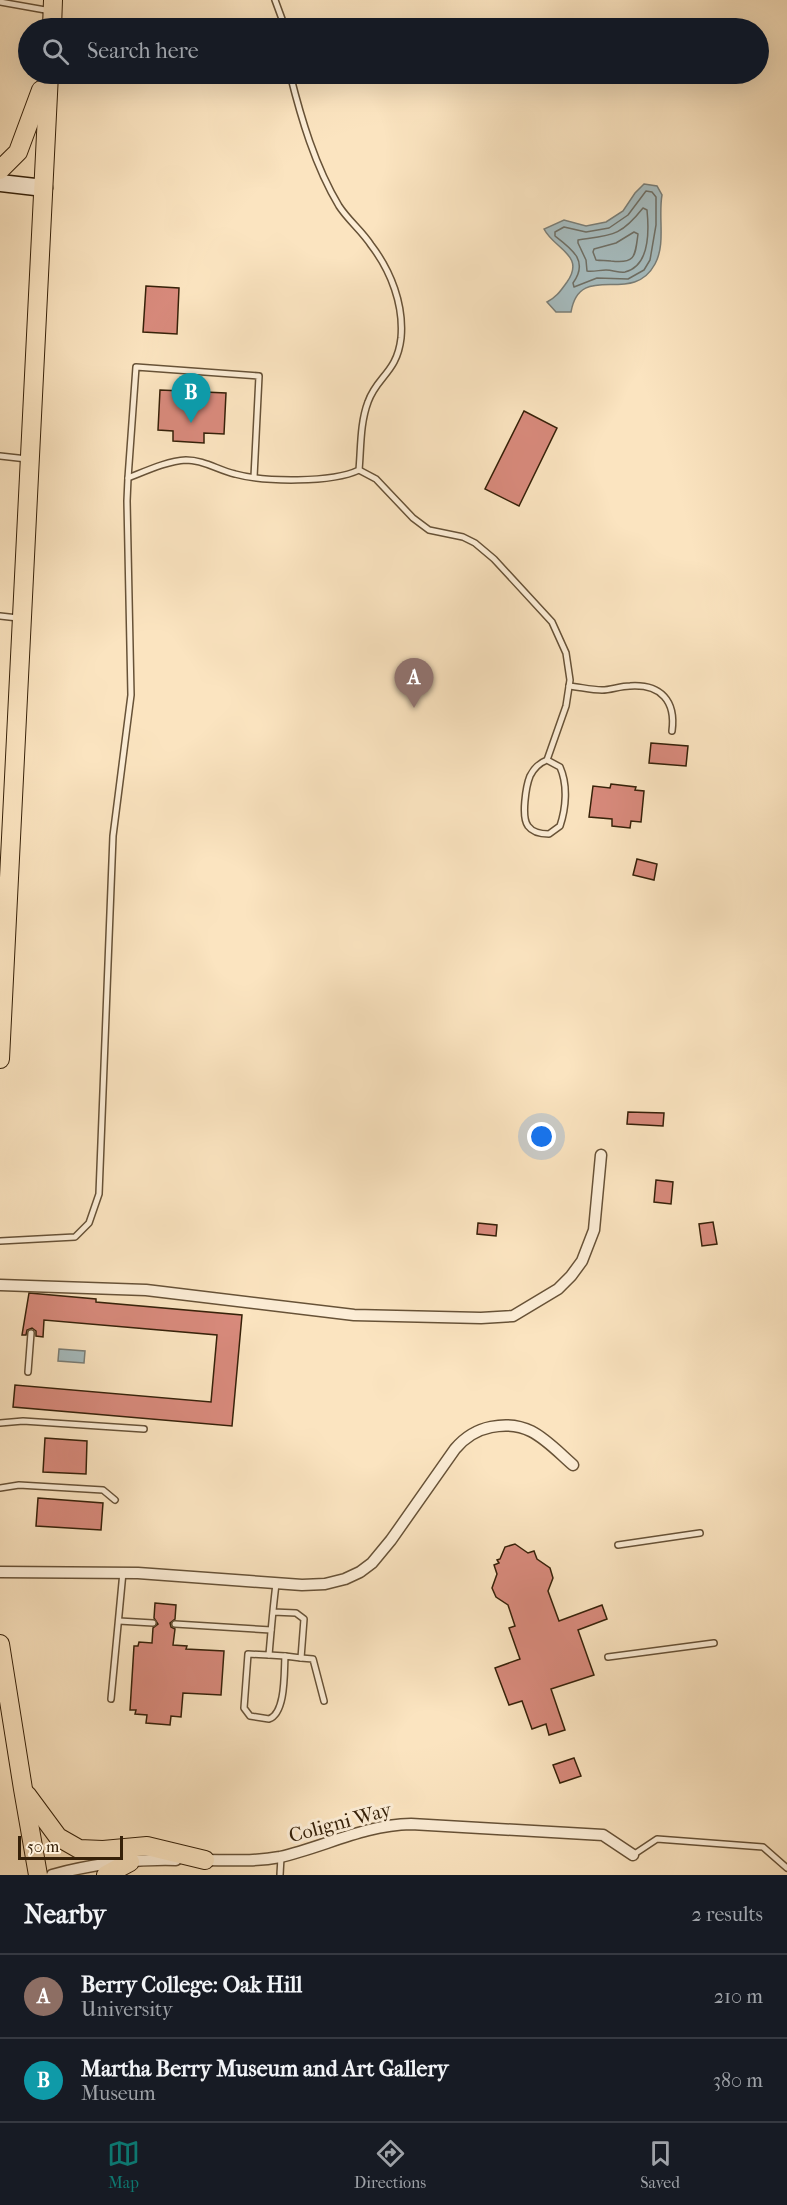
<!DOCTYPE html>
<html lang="en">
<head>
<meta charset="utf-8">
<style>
	body { margin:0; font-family:"IM FELL French Canon",serif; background:#242831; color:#f1f3f6 }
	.scale { position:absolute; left:18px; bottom:15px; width:105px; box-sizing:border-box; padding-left:6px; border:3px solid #362109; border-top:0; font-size:16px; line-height:21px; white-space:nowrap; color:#362109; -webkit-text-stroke:4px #fcedd6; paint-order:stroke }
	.you { position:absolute; left:542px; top:1137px; width:21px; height:21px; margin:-15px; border:4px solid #fff; border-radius:50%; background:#1a73e8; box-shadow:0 0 0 9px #1a73e833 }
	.badge { display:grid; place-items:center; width:39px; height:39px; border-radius:50%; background:#0f766e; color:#fff; font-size:20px; font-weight:700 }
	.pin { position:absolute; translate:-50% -50px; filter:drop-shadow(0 2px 3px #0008) }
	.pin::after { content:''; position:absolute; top:32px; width:21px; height:18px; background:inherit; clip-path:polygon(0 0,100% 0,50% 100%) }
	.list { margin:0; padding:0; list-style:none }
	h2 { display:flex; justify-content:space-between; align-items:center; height:78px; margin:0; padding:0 24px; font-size:26px }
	h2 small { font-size:20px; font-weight:400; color:#9ea1a6 }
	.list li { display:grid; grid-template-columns:39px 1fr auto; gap:18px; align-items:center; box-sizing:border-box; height:84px; padding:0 24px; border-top:2px solid #363941 }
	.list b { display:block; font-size:22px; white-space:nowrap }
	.list p { margin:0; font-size:20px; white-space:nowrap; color:#9ea1a6 }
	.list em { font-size:20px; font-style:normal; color:#9ea1a6 }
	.icon { flex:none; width:33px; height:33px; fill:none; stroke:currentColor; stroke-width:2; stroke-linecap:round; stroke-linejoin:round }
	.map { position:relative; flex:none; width:787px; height:1875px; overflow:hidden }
	.search { position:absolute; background:#171b24; box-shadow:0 6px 24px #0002; left:18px; right:18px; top:18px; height:66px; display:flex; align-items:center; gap:15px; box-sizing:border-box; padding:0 21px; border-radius:33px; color:#9ea1a6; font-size:22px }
	.sheet { height:246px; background:#171b24 }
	nav { display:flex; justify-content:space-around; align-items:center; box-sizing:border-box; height:84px; border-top:2px solid #363941; background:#171b24; font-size:16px; color:#9ea1a6 }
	nav a { display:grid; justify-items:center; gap:3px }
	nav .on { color:#0f766e }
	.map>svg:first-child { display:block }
	.water { fill:#a5bbbe; stroke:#797d76; stroke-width:1.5 }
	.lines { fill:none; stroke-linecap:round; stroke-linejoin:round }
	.shore { stroke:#6e6e64; stroke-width:1.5 }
	.building { fill:#d88a7c; stroke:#362109; stroke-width:1.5 }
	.lane-casing { stroke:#675237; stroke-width:8 }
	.street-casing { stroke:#675237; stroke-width:13 }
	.secondary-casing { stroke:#362109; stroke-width:19 }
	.primary-casing { stroke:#362109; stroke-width:20 }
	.lane { stroke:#fcedd6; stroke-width:5 }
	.street { stroke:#fcedd6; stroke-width:10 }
	.secondary { stroke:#fcedd6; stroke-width:16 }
	.primary { stroke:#fbe4c0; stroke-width:18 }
	.labels { text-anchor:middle; stroke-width:6; stroke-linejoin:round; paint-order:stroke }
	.street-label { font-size:20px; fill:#362109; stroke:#fcedd6 }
</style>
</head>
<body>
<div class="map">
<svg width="787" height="1875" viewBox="0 0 787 1875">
	<rect width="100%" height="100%" fill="#fbe4c0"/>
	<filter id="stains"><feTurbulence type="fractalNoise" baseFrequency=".00333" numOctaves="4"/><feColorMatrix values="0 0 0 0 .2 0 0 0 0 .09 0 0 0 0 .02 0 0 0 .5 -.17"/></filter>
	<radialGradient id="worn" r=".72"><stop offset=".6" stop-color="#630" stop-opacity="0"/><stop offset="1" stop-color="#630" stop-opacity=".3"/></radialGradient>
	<g class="water">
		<path d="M644 184 657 186 662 195C658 217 666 244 655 264 632 307 580 260 571 312H556L547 302C557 297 561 290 567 282 586 255 554 249 544 229L564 220 586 226 606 222 623 211 635 193Z"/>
		<path d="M59 1349 85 1351 84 1363 58 1361Z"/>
	</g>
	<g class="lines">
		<g class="shore">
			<path d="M646 191 652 192 656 197V225L650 260 644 270 628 279 597 278 574 287 573 283C589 261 572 249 555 236V232L564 227 586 232 609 228 628 215Z"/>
			<path d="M643 208 647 210C649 230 650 266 625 272 619 273 613 270 606 270 600 270 593 272 587 271L586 260 578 243V240C612 235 620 237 643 208Z"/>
			<path d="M634 232 638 234C635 256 636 264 611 261 606 260 601 261 596 260L593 252 594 249 616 243Z"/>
		</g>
	</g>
	<g class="building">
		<path d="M146 286 179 288 177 334 143 332Z"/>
		<path d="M160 390 226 393 224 434 204 433V443L173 441V431L158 430Z"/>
		<path d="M524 411 557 428 519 506 485 489Z"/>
		<path d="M651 743 688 746 686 766 649 763Z"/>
		<path d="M611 784 636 787 635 790 644 791 641 822 631 821 630 828 612 826V819L589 817 593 786 610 788Z"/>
		<path d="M637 859 657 864 654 880 633 875Z"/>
		<path d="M628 1112 664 1113 663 1126 627 1124Z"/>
		<path d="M656 1180 673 1182 671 1204 654 1202Z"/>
		<path d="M713 1222 717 1244 702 1246 699 1224Z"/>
		<path d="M478 1223 497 1225 496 1236 477 1234Z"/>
		<path d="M29 1293 96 1299V1302L242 1315 232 1426 13 1407 15 1385 211 1402 217 1335 44 1320 43 1337 36 1336V1331L32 1328 27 1330 26 1335H22Z"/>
		<path d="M45 1438 87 1441 86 1474 43 1472Z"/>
		<path d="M38 1498 103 1503 101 1530 36 1526Z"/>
		<path d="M515 1544 528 1553 534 1551 537 1559 550 1568 553 1578 548 1591 559 1621 602 1605 607 1619 578 1630 594 1675 551 1689 565 1730 549 1735 546 1724 532 1729 522 1701 509 1705 495 1668 520 1659 509 1628 515 1626 508 1605 496 1597 492 1588 497 1574 494 1565 499 1563 497 1560 500 1559 505 1547Z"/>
		<path d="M155 1603 176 1605 175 1619 170 1623 171 1627 175 1629 173 1645 187 1646 186 1649 224 1651 221 1695 183 1693 181 1717 171 1716 170 1725 146 1723 147 1715 135 1714 136 1710H130L134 1646H138L139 1642 152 1643 153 1628 158 1624 154 1618Z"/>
		<path d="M574 1758 581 1776 560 1783 553 1765Z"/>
	</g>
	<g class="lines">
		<defs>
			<g id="lane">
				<path d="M275 0 282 19 283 28"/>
				<path d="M0 2 51 11"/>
				<path d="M0 456 27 459"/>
				<path d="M359 470 376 479 413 518 429 530 463 537 475 543 494 559 552 622 566 653 570 680 566 706 547 760C539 763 534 768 530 776 526 786 521 817 528 826 533 833 541 834 549 834L560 826C566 808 568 785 560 767L547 760"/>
				<path d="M128 478 136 367 259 376 254 477"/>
				<path d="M0 616 18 618"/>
				<path d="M569 686C580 687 591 690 602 690 611 690 620 686 630 686 661 684 676 701 672 731"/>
				<path d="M0 1241 75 1237 89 1223 99 1194 113 836 131 695 127 501 128 478C146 471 167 461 186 460 204 460 218 470 235 474 264 482 332 483 359 470 361 448 360 423 368 402 377 376 397 373 401 338 404 305 391 271 371 245 362 231 348 220 339 206 315 166 301 118 290 74"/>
				<path d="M28 1372 31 1333"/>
				<path d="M0 1423 23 1421 144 1429"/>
				<path d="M0 1488 19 1485 103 1490 115 1500"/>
				<path d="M618 1545 700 1533"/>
				<path d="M273 1612 296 1613 304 1619 301 1658 285 1656C284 1672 286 1713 269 1719L250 1716 244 1708 248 1654 269 1655C271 1631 273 1608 276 1584"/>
				<path d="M119 1621 153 1623"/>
				<path d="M175 1624 271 1630"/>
				<path d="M269 1655 285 1656"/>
				<path d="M608 1657 714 1643"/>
				<path d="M301 1658 313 1659 324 1701"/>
				<path d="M111 1699 123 1572"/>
				<path d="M633 1855 657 1839 763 1847 787 1868"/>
				<path d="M280 1875 281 1857"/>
			</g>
			<g id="street">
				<path d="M0 1285 146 1290 354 1315 481 1318 513 1316 558 1289 571 1276 582 1261 594 1230 601 1155"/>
				<path d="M0 1572 138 1573 302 1585 325 1584 345 1579 360 1572 372 1563 391 1540 455 1449C465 1437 476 1430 491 1427 529 1419 546 1441 573 1465"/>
				<path d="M201 1860C228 1860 254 1862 280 1857 324 1847 364 1825 411 1824L603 1835 633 1855"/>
				<path d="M52 1875C92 1864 135 1859 176 1860"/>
			</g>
			<path id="secondary" d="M0 183 44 188"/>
			<g id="primary">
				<path d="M52 28 53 0"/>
				<path d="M0 170 18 152 41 90"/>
				<path d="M0 1059 49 74"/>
				<path d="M0 1644 23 1789 38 1875"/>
				<path d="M27 1795 58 1837 79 1849 103 1850 147 1846 205 1860"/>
				<path d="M106 1875 130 1862"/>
			</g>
		</defs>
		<use href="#lane" class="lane-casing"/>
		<use href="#street" class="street-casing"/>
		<use href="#secondary" class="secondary-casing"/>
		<use href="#primary" class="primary-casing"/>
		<use href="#lane" class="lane"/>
		<use href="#street" class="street"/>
		<use href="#secondary" class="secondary"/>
		<use href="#primary" class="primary"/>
	</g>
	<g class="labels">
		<g class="street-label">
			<text transform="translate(340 1822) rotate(-15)" y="7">Coligni Way</text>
		</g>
	</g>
	<rect width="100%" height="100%" filter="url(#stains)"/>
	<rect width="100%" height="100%" fill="url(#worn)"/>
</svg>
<div class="scale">50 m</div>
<div class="you"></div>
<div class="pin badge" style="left:414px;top:708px;background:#8d6e63">A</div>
<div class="pin badge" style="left:191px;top:423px;background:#0f9aa8">B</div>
<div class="search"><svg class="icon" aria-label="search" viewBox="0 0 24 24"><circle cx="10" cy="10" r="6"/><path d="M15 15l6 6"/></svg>Search here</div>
</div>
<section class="sheet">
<h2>Nearby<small>2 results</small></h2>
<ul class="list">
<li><span class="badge" style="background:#8d6e63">A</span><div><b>Berry College: Oak Hill</b><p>University</p></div><em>210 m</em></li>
<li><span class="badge" style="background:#0f9aa8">B</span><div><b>Martha Berry Museum and Art Gallery</b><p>Museum</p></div><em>380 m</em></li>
</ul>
</section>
<nav>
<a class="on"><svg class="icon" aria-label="map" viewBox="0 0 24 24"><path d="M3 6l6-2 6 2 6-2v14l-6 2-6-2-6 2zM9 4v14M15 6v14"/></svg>Map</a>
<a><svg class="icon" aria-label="directions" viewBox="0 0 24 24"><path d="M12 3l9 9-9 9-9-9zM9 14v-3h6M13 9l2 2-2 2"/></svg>Directions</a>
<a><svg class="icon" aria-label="saved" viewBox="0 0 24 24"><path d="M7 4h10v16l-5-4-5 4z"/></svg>Saved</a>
</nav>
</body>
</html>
